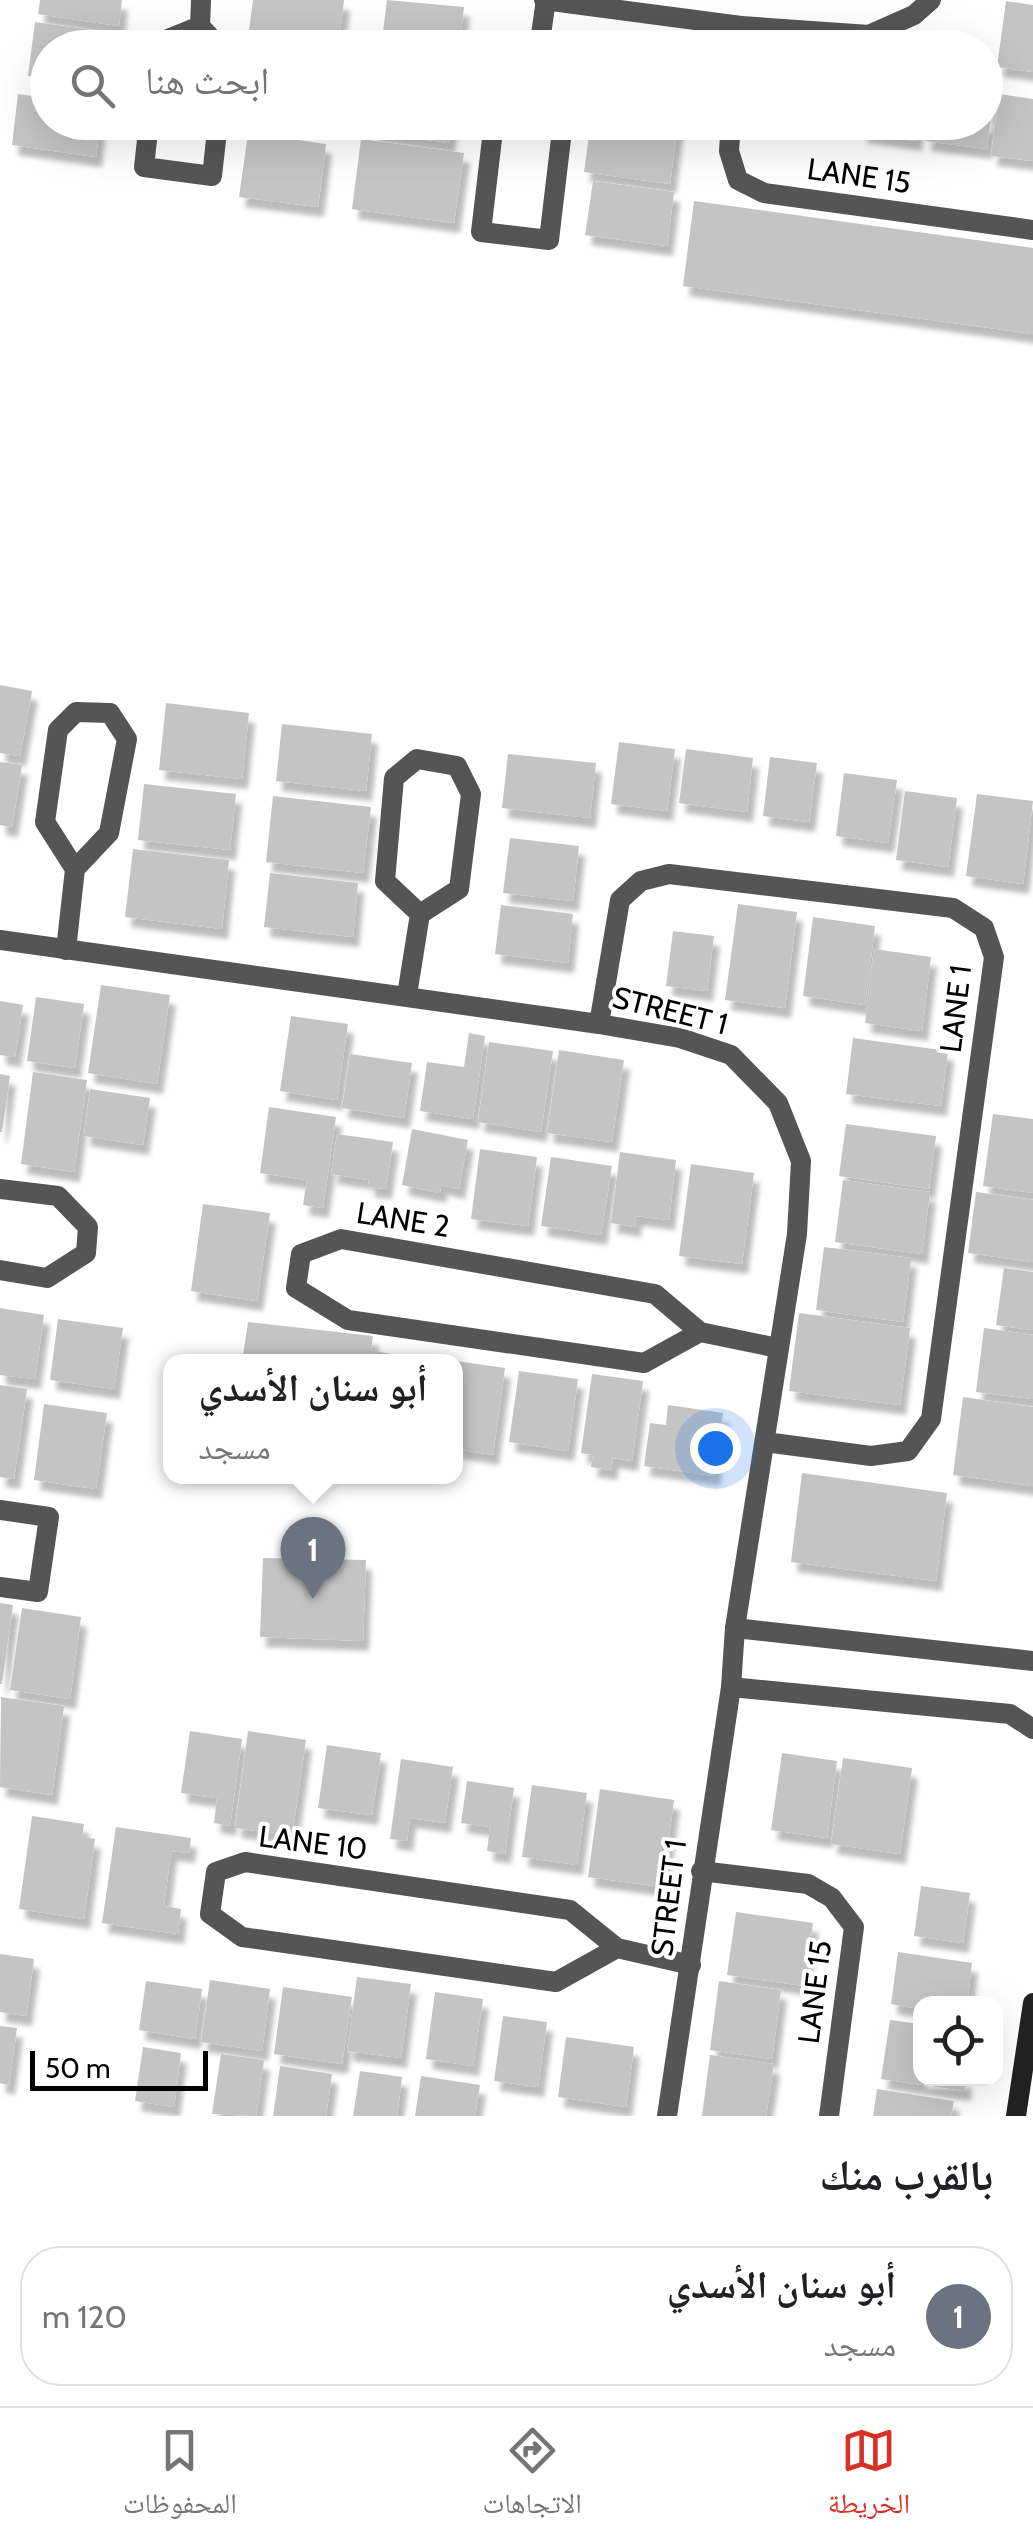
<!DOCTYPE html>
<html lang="ar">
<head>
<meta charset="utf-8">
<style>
	body { margin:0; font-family:Cabin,"Noto Naskh Arabic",sans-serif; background:#f2f2f2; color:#202124; direction:rtl }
	.controls { position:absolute; right:30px; bottom:30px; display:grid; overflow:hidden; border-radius:20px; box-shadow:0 10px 40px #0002 }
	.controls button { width:90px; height:90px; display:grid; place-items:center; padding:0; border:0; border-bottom:2px solid #e0e0e0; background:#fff; color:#202124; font:50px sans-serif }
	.scale { position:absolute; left:30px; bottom:25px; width:178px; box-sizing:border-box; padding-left:10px; border:5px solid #000; border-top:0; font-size:28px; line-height:35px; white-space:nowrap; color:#000; -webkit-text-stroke:8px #fff; paint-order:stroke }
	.you { position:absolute; left:715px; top:1448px; width:35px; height:35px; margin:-25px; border:8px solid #fff; border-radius:50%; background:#1a73e8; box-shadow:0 0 0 15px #1a73e833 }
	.badge { display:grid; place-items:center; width:65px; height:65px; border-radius:50%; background:#d93025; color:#fff; font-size:32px; font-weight:700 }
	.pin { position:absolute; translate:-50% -82px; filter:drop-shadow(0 2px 5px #0008) }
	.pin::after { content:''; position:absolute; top:52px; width:35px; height:30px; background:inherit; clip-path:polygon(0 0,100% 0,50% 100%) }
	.popup { position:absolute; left:163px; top:1354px; width:300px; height:130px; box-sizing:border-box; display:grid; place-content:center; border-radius:20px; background:#fff; filter:drop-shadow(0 2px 8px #0005); font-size:32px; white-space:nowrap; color:#757577 }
	.popup b { font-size:38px; color:#202124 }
	.popup::after { content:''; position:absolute; left:50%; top:100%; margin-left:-20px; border:20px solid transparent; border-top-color:#fff }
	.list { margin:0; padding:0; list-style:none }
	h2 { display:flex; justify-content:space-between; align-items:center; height:130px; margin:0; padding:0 40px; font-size:42px }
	h2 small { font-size:32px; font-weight:400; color:#757577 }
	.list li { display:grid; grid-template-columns:65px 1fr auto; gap:30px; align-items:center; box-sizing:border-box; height:140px; margin:0 20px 20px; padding:0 20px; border:2px solid #e0e0e0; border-radius:40px }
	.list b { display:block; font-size:38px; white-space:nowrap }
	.list p { margin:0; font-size:32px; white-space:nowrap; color:#757577 }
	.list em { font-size:32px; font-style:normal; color:#757577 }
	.icon { flex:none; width:55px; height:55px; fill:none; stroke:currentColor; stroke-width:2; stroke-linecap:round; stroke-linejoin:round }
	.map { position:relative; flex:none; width:1033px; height:2116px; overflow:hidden; direction:ltr }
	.search { position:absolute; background:#fff; box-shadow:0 10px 40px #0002; left:30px; right:30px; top:30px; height:110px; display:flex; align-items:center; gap:25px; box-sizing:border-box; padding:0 35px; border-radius:55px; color:#757577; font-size:38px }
	.sheet { height:290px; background:#fff }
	nav { display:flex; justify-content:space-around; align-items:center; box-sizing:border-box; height:140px; border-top:2px solid #e0e0e0; background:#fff; font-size:28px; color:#757577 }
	nav a { display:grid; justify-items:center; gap:5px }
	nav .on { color:#d93025 }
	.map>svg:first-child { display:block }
	.building { fill:#c4c4c4; filter:url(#shadow) }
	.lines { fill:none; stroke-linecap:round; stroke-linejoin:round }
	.street { stroke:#555; stroke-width:20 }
	.secondary { stroke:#222; stroke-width:20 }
	.labels { text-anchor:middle; stroke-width:8; stroke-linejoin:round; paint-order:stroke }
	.street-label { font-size:30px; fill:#000; stroke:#fff }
</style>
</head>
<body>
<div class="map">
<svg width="1033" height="2116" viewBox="0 0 1033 2116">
	<defs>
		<filter id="shadow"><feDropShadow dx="6" dy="10" stdDeviation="2.5" flood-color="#0004"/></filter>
	</defs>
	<rect width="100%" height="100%" fill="#fff"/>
	<g class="building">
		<path d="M40 0H122L119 26 38 14Z"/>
		<path d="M253 0H344L338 48 248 37Z"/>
		<path d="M387 0 464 7 459 48H381Z"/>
		<path d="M1006 1 1033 5V72L997 67Z"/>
		<path d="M35 22 99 31 97 48H48V78L28 76Z"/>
		<path d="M641 38 696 45 695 48H640Z"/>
		<path d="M986 92 994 93 987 149 925 141 928 122H986Z"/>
		<path d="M18 94 48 98V122H100L96 157 12 145Z"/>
		<path d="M999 94 1033 99V161L991 156Z"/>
		<path d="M373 122H452L449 143 372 132Z"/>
		<path d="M591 122H678L670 184 584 172Z"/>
		<path d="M863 122H918L916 141 861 133Z"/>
		<path d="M248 133 326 144 318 207 239 197Z"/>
		<path d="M361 139 464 153 454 223 352 209Z"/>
		<path d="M593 181 674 192 667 246 585 235Z"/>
		<path d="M694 201 1033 248V334L683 286Z"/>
		<path d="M0 685 32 691 20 756 0 753Z"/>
		<path d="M166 703 249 713 242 779 159 770Z"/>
		<path d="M282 724 372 734 366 791 276 781Z"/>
		<path d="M619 742 675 749 667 811 611 804Z"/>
		<path d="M686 749 753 758 747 812 679 803Z"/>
		<path d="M508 754 596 763 590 818 502 808Z"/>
		<path d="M770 757 817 763 809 822 763 816Z"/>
		<path d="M0 762 22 765 12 827 0 825Z"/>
		<path d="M844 773 897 780 888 843 836 836Z"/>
		<path d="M144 784 236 794 230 850 138 840Z"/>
		<path d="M905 791 957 798 948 867 896 860Z"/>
		<path d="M977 794 1033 801 1023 884 966 876Z"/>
		<path d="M273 796 371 807 363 873 266 862Z"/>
		<path d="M510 838 579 846 573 901 503 893Z"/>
		<path d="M133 849 229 860 222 929 125 917Z"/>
		<path d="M270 873 358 883 353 937 264 927Z"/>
		<path d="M738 904 797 912 785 1008 725 1000Z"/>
		<path d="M501 905 573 914 568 963 495 954Z"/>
		<path d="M813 917 875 926 865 1005 803 996Z"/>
		<path d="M673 931 714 936 707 991 666 986Z"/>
		<path d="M874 949 931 957 922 1031 865 1023Z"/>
		<path d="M101 985 170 995 157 1084 88 1073Z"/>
		<path d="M36 997 84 1004 75 1068 27 1061Z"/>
		<path d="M0 1001 23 1005 15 1057 0 1055Z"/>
		<path d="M291 1016 348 1024 337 1100 280 1091Z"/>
		<path d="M469 1033 485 1036 473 1119 420 1111 427 1062 464 1067Z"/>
		<path d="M853 1038 948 1051 941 1106 846 1094Z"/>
		<path d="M489 1042 553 1051 541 1132 478 1122Z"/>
		<path d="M559 1050 624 1060 612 1142 547 1133Z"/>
		<path d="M350 1054 412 1063 404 1118 342 1108Z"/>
		<path d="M33 1072 87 1080 74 1172 21 1164Z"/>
		<path d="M0 1074 10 1076 2 1132H0Z"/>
		<path d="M90 1089 150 1098 143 1145 84 1136Z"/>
		<path d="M269 1107 336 1117 323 1208 303 1205 307 1180 260 1173Z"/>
		<path d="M993 1114 1033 1119V1193L983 1186Z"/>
		<path d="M846 1124 936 1136 929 1189 839 1176Z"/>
		<path d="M412 1129 468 1140 459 1189 441 1185 440 1193 402 1185Z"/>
		<path d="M337 1134 393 1142 386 1189 368 1187 369 1180 331 1174Z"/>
		<path d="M480 1149 537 1157 528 1226 471 1219Z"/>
		<path d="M620 1152 676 1160 669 1220 636 1216 635 1227 611 1223Z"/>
		<path d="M551 1157 612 1166 601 1235 541 1226Z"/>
		<path d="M691 1164 754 1173 742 1264 679 1256Z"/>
		<path d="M843 1180 930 1192 922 1254 835 1242Z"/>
		<path d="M976 1192 1033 1200V1262L968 1253Z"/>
		<path d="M203 1204 270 1213 257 1301 191 1291Z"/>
		<path d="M824 1247 911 1258 903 1322 816 1310Z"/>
		<path d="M1004 1268 1033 1272V1330L996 1325Z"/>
		<path d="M0 1308 44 1315 35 1379 0 1375Z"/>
		<path d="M799 1313 910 1328 900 1405 789 1391Z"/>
		<path d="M58 1319 123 1328 114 1389 50 1380Z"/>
		<path d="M248 1322 373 1336 371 1350 433 1362H242Z"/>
		<path d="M984 1328 1033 1335V1399L976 1392Z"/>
		<path d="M456 1361 505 1368 493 1455 456 1449Z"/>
		<path d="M519 1371 578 1379 568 1451 509 1442Z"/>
		<path d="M592 1374 643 1381 632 1461 613 1458 611 1470 591 1467 593 1455 581 1453Z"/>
		<path d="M0 1385 27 1389 14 1479 0 1477Z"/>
		<path d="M963 1397 1033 1407V1486L953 1475Z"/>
		<path d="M44 1404 107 1413 96 1489 34 1480Z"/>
		<path d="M668 1405 723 1413 714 1476 644 1466 650 1423 666 1425Z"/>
		<path d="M802 1473 947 1493 936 1581 791 1562Z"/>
		<path d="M263 1558 366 1560 363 1641 260 1637Z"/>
		<path d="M0 1603 13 1605 2 1684H0Z"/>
		<path d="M22 1608 81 1617 70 1699 10 1690Z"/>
		<path d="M1 1697 64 1706 52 1795 0 1787Z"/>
		<path d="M190 1731 242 1739 230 1826 214 1823 217 1798 181 1793Z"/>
		<path d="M248 1731 306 1740 292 1836 235 1828Z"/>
		<path d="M327 1745 381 1753 372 1815 318 1808Z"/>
		<path d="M782 1753 837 1761 827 1838 771 1830Z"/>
		<path d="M843 1758 912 1768 900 1854 831 1844Z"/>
		<path d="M401 1759 453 1767 445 1823 410 1818 407 1841 390 1839Z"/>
		<path d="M467 1781 514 1788 505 1854 487 1851 490 1827 461 1823Z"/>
		<path d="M532 1785 587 1793 577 1865 522 1857Z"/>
		<path d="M600 1789 674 1800 662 1887 588 1877Z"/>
		<path d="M32 1816 84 1824 82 1837 95 1839 84 1919 19 1909Z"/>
		<path d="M116 1827 191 1838 189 1853 171 1851 164 1906 181 1909 178 1934 102 1923Z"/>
		<path d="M921 1886 970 1893 963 1943 914 1936Z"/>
		<path d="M736 1912 813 1923 804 1986 727 1975Z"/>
		<path d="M898 1952 972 1963 967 2004H920V2009L891 2004Z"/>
		<path d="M0 1954 34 1959 26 2016 0 2012Z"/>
		<path d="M357 1977 411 1984 401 2058 347 2051Z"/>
		<path d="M210 1980 270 1989 262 2051 201 2042Z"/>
		<path d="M146 1981 202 1989 195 2039 139 2030Z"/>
		<path d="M719 1981 781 1990 772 2059 710 2050Z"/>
		<path d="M283 1987 352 1997 342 2064 274 2054Z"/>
		<path d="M435 1992 483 1999 473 2066 426 2059Z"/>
		<path d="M503 2016 547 2022 538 2087 494 2081Z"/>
		<path d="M890 2020 920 2024V2078H966L965 2091 881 2079Z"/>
		<path d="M0 2026 17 2028 9 2085 0 2083Z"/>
		<path d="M566 2037 634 2047 626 2107 558 2097Z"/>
		<path d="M143 2047 181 2053 174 2107 135 2101Z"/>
		<path d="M221 2054 264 2060 256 2116 212 2114Z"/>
		<path d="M710 2055 774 2064 766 2116H702Z"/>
		<path d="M280 2066 332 2074 326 2116H273Z"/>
		<path d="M360 2071 402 2077 397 2116H353Z"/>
		<path d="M421 2076 480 2085 475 2116H415Z"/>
		<path d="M877 2089 954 2101 951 2116H873Z"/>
	</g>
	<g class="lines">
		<g class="street">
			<path d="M201 0 200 26 220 48"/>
			<path d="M544 0 741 26 869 35 914 15 931 0"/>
			<path d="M158 48V43L200 26"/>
			<path d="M539 48 546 0"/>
			<path d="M739 48 741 26"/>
			<path d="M149 122 144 167 212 176 218 122"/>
			<path d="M494 122 481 232 549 240 563 122"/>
			<path d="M731 122 729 151 738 180 764 193 1033 230"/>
			<path d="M0 940 599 1024 680 1038 731 1055 778 1103 801 1161 797 1234 735 1628 731 1687 667 2116"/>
			<path d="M66 950 75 869 109 833 127 739 110 713 76 712 58 730 45 822 75 869"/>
			<path d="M407 995 420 914 459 889 471 794 457 766 417 759 394 778 385 881 420 914"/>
			<path d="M599 1024 620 900 641 881 669 874 953 908 984 928 994 957 931 1419 908 1451 871 1456 765 1442"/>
			<path d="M0 1189 58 1196 88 1227 86 1253 47 1278 0 1270"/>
			<path d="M700 1332 644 1363 348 1320 296 1288 301 1254 341 1239 655 1294 700 1332 778 1348"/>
			<path d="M0 1510 49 1517 38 1592 0 1587"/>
			<path d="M735 1628 1033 1661"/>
			<path d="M731 1687 1010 1714 1033 1729"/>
			<path d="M701 1871 808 1884 832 1898 854 1927 829 2116"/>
			<path d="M617 1948 556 1982 242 1937 210 1914 216 1872 245 1862 570 1910 617 1948 691 1965"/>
		</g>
		<path class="secondary" d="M1016 2116 1033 2003"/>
	</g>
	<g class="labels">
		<g class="street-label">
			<text transform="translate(859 176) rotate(8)" y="10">LANE 15</text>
			<text transform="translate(956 1009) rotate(-83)" y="10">LANE 1</text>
			<text transform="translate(670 1011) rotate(14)" y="10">STREET 1</text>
			<text transform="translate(403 1220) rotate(9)" y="10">LANE 2</text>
			<text transform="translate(313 1843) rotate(7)" y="10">LANE 10</text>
			<text transform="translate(669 1898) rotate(-83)" y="10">STREET 1</text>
			<text transform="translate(815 1992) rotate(-83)" y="10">LANE 15</text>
		</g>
	</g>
</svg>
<div class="controls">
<button><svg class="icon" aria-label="locate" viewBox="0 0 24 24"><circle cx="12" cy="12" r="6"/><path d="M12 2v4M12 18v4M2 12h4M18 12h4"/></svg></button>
</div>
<div class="scale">50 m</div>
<div class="you"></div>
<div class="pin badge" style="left:313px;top:1599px;background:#6b7280">1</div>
<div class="popup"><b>أبو سنان الأسدي</b>مسجد</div>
<div class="search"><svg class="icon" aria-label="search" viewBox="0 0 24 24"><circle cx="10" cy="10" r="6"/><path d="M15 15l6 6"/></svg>ابحث هنا</div>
</div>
<section class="sheet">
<h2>بالقرب منك<small></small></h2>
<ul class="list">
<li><span class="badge" style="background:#6b7280">1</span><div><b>أبو سنان الأسدي</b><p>مسجد</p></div><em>120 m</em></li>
</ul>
</section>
<nav>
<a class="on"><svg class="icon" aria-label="map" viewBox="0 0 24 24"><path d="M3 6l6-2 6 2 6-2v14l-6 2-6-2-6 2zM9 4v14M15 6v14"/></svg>الخريطة</a>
<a><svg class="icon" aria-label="directions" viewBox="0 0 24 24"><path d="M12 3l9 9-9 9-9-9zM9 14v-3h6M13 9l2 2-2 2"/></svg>الاتجاهات</a>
<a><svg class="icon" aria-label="saved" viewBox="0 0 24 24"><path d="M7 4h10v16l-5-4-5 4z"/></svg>المحفوظات</a>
</nav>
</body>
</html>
